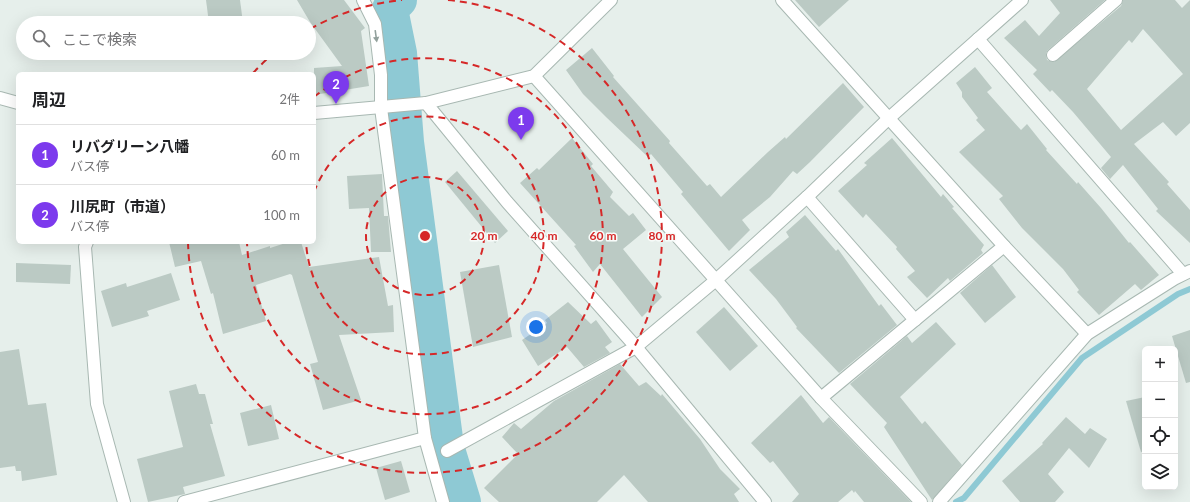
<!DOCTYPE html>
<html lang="ja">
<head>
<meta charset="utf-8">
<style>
	body { margin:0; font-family:Lato,"Noto Sans JP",sans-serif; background:#f6f6f6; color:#202124 }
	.controls { position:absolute; right:12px; bottom:12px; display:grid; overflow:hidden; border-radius:6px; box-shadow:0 4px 16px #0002 }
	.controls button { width:36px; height:36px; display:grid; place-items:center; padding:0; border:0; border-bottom:1px solid #e0e0e0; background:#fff; color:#202124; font:20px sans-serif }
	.you { position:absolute; left:536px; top:327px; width:14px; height:14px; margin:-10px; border:3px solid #fff; border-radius:50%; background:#1a73e8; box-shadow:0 0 0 6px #1a73e833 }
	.badge { display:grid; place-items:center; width:26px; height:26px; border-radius:50%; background:#7c3aed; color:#fff; font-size:13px; font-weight:700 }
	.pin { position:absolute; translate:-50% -33px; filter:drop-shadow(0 1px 2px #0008) }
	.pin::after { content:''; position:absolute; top:21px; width:14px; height:12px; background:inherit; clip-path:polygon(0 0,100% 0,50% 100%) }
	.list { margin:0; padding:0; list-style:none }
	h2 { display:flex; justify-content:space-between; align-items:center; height:52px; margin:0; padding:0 16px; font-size:17px }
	h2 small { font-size:13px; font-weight:400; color:#757577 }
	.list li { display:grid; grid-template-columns:26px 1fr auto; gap:12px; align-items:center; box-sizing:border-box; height:60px; padding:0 16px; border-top:1px solid #e0e0e0 }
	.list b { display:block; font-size:15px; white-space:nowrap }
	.list p { margin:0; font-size:13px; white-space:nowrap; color:#757577 }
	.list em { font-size:13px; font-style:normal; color:#757577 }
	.icon { flex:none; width:22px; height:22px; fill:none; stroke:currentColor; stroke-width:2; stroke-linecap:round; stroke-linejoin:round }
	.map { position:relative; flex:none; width:1190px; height:502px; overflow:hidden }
	.search { position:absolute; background:#fff; box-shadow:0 4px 16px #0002; left:16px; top:16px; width:300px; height:44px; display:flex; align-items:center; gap:10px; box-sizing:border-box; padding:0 14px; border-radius:22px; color:#757577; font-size:15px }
	.panel { position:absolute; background:#fff; box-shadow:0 4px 16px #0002; left:16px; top:72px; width:300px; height:172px; border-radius:6px }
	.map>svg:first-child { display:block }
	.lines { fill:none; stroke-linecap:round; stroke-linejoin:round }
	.stream { stroke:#8ec9d4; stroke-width:6 }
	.river { stroke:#8ec9d4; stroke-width:36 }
	.building { fill:#bbcac4; fill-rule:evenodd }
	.street-casing { stroke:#a8b8b2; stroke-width:14 }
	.street { stroke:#fff; stroke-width:12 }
	.oneway { fill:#92a09c }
	.ring { fill:none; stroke:#d62828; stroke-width:2; stroke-dasharray:7 5 }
	.centre { fill:#d62828; stroke:#f7fbf9; stroke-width:2 }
	.ring-label { font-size:12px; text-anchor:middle; font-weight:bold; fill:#d62828; stroke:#f7fbf9; stroke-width:3; stroke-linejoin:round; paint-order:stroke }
</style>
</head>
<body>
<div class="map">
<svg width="1190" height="502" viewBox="0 0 1190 502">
	<rect width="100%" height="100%" fill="#e6efeb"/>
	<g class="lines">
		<path class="stream" d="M956 502 964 498 1082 358 1178 294 1190 289"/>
		<path class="river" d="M399 0 390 9 399 53 406 142 446 446 463 502"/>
	</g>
	<g class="building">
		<path d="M206 0H240L243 23H209Z"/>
		<path d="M297 0H344L365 28 361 31 369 86 314 95V68L342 66 310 22Z"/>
		<path d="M795 0H849L819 27Z"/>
		<path d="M1050 0H1105L1048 50 1046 53 1047 60 1054 62 1121 6 1123 0H1175L1182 8 1190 0V123L1176 136 1163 122 1134 144 1169 182 1167 184 1190 210V243L1156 211 1158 209 1123 165 1110 179 1101 168 1111 157 1073 112 1052 90 1050 92 1033 74 1037 70 1004 38 1025 20 1039 36 1060 13ZM1143 29 1183 74 1121 130 1087 89 1129 40 1132 43Z"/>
		<path d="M592 48 614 76 613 77 670 141 669 143 707 186 710 184 721 197 768 152 785 137 786 139 843 83 864 107 810 162 797 174 793 171 770 197 742 220 750 230 729 251 681 194 683 192 651 154 648 157 606 117 583 94 566 70Z"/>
		<path d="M975 67 992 88 987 92 1021 130 1027 124 1047 149 1046 150 1077 184 1078 182 1101 208 1129 243 1130 242 1159 275 1141 290 1135 284 1099 315 1077 292 1079 290 1063 269 1022 228 999 199 1003 196 959 152 985 130 976 120 978 118 962 97V92L956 83Z"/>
		<path d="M572 138 593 164 591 166 613 192 610 197 629 216 633 213 646 230 623 249 662 297 642 317 600 264 593 272 574 246 576 245 520 183 537 168 539 170Z"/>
		<path d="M892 138 941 197 943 194 954 207 952 208 984 245 981 250 983 253 950 281 948 278 927 298 907 277 915 271 896 249 897 247 866 214 863 218 838 191 867 165 864 163Z"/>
		<path d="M457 171 508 231 495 243 445 182Z"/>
		<path d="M382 174 384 216H388L391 252H371L369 208 349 209 347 176Z"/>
		<path d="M805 215 836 251 838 249 879 306 881 304 897 325 839 373 796 328 797 327 776 299 749 270 789 237 786 232Z"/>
		<path d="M169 242H239L242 255 270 246V248L289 242H301L309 267 379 257 388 306 393 305 394 332 339 335 361 400 323 410 310 364 318 362 292 275 290 274 256 285 266 321 223 334 213 293 211 294 201 261 175 267Z"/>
		<path d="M16 263 71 265 70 284 16 282Z"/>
		<path d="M499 265 512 337 473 347 460 272Z"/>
		<path d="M992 265 1016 297 985 323 960 293Z"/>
		<path d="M171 273 180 300 147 311 149 316 112 327 101 291 126 283 127 287Z"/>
		<path d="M568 302 591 324 596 320 612 342 605 347 610 353 584 367 567 347 538 366 522 340 547 323 545 320Z"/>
		<path d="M724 307 758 346 730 371 696 332Z"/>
		<path d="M936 322 956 344 900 397 922 424 925 421 962 465 932 500 884 427 887 423 850 384 907 336 912 343Z"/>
		<path d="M1190 330V382L1186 383 1172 336Z"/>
		<path d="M19 349 28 405 46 403 57 475 22 481 21 471H16L15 466 0 468V352Z"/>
		<path d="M620 364 639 386 646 382 661 396 662 394 700 439 720 469 740 489 734 494 739 502H648L624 475 597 502H499L484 488 518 454 502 437 514 423 521 429 554 401Z"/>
		<path d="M196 384 199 394H205L213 424H210L225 476 183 487 185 494 148 502 137 459 183 447 169 391Z"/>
		<path d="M801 395 823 423 829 417 911 502H864L855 491 854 493 852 490 838 502H792L799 494 773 461 770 463 751 443Z"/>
		<path d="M1145 397V451L1141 452 1126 401Z"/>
		<path d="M271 405 279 439 248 446 240 413Z"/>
		<path d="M1066 417 1085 434 1090 428 1107 439 1089 468 1069 448 1048 474 1064 492 1055 502H1020L1002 481 1043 444 1042 443Z"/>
		<path d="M401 461 410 492 385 500 376 468Z"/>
	</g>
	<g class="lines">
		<defs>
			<g id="street">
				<path d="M363 0 375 24 381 75V108L425 438 443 502"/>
				<path d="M782 0 1004 246 1087 334"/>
				<path d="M978 39 1183 274"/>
				<path d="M1053 55 1116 0"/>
				<path d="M534 76 821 398 921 502"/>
				<path d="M0 98 18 103"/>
				<path d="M426 103 507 202 636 347 765 502"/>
				<path d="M314 113 426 103 534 76 611 0"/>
				<path d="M807 197 915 320"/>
				<path d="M87 242 85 247 97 404 124 502"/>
				<path d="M821 398 1004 246"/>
				<path d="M447 451 636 347 716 280 807 197 888 119 1022 0"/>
				<path d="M184 502 425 438"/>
				<path d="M939 502 1087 334 1174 279 1190 271"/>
			</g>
		</defs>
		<use href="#street" class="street-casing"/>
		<use href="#street" class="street"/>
	</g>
	<defs><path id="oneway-solid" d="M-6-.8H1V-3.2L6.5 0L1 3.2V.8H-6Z"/></defs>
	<use class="oneway" href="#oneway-solid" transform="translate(376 36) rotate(82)"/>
	<g class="ring">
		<circle cx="425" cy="236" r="59"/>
		<path d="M314 192A119 119 0 1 1 306 242"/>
		<path d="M314 97A178 178 0 1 1 247 242"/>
		<path d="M253 73A237 237 0 0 1 274 53M310 29A237 237 0 0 1 402 0M448 0A237 237 0 1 1 188 242"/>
	</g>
	<circle cx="425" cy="236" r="6" class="centre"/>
	<g class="ring-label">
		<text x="484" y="240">20 m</text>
		<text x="544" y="240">40 m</text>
		<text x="603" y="240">60 m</text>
		<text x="662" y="240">80 m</text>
	</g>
</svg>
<div class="controls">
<button>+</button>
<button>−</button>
<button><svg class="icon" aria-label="locate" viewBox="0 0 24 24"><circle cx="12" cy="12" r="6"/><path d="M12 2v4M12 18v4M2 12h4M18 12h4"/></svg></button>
<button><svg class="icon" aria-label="layers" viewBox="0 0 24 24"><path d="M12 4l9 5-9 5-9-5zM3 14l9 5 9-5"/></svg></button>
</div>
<div class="you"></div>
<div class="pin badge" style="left:521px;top:140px">1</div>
<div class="pin badge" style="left:336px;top:104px">2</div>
<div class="search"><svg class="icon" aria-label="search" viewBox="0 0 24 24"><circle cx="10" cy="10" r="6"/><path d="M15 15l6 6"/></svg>ここで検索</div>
<section class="panel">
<h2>周辺<small>2件</small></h2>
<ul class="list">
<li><span class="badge">1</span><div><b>リバグリーン八幡</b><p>バス停</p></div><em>60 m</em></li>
<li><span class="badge">2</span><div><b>川尻町（市道）</b><p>バス停</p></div><em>100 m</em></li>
</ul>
</section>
</div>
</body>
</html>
